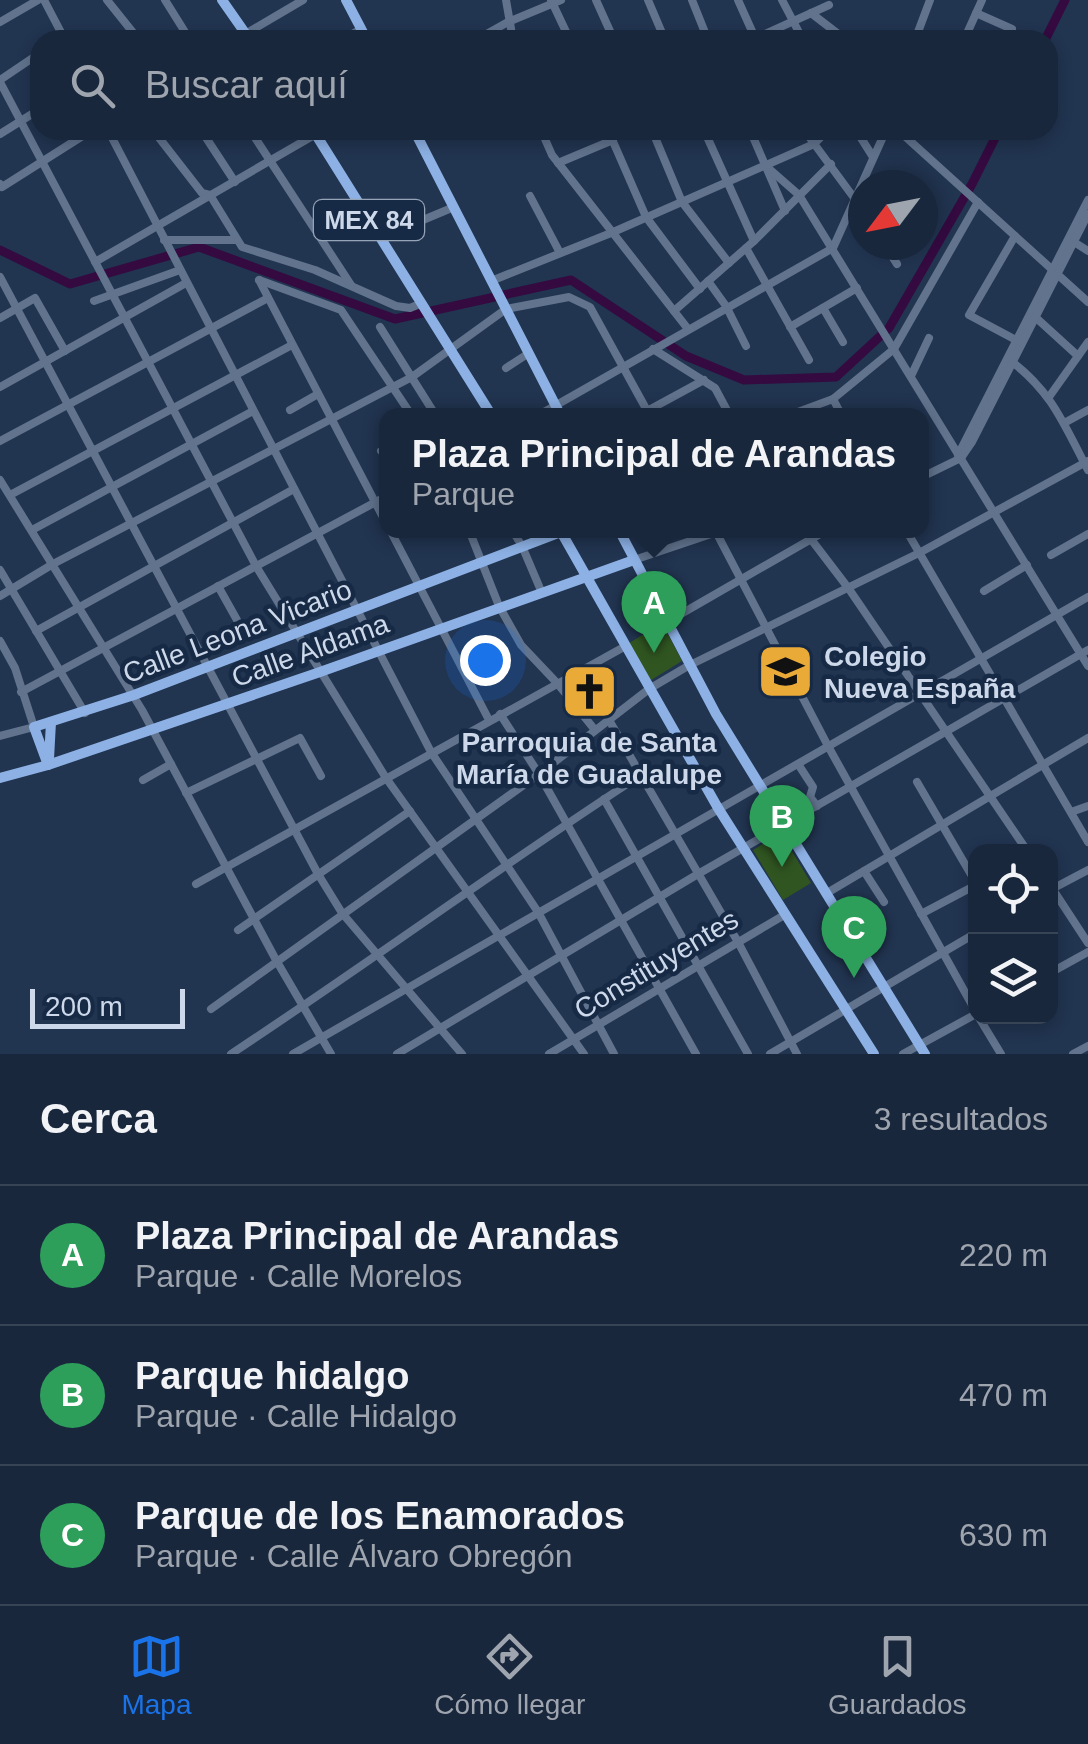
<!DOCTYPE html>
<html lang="es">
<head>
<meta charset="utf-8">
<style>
	body { margin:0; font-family:Arial,sans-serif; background:#263347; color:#f1f3f6 }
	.controls { position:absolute; right:30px; bottom:30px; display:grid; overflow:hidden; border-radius:20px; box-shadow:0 5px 15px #0003 }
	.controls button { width:90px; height:90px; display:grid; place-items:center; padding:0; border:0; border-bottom:2px solid #374456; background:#19273c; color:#f1f3f6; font:50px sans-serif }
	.compass { position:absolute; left:848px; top:170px; width:90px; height:90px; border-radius:50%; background:#19273c; box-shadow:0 5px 15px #0003; rotate:238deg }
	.scale { position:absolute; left:30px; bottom:25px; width:155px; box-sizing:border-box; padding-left:10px; border:5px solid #cdd9ea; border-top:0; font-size:28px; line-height:35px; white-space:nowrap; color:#cdd9ea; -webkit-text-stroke:8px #172a45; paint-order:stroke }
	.you { position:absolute; left:485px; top:660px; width:35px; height:35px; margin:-25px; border:8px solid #fff; border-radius:50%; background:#1a73e8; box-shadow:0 0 0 15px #1a73e833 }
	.badge { display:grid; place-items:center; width:65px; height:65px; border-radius:50%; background:#1a73e8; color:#fff; font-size:32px; font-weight:700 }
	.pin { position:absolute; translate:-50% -82px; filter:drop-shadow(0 2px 5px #0008) }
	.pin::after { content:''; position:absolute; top:52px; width:35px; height:30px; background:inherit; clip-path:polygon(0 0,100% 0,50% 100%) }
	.popup { position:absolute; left:379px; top:408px; width:550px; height:130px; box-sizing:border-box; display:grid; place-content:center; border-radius:20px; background:#19273c; filter:drop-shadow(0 2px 8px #0005); font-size:32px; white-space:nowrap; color:#9fa5af }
	.popup b { font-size:38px; color:#f1f3f6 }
	.popup::after { content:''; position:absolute; left:50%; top:100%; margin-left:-20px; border:20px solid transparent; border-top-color:#19273c }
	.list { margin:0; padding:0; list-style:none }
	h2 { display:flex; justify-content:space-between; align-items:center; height:130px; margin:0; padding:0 40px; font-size:42px }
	h2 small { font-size:32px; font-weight:400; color:#9fa5af }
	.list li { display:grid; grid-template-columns:65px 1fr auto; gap:30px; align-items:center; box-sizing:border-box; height:140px; padding:0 40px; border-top:2px solid #374456 }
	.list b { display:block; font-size:38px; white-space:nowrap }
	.list p { margin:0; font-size:32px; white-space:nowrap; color:#9fa5af }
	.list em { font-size:32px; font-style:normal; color:#9fa5af }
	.icon { flex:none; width:55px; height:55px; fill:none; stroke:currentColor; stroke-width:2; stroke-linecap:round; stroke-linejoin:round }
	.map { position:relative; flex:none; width:1088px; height:1054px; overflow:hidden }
	.search { position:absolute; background:#19273c; box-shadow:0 5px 15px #0003; left:30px; right:30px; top:30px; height:110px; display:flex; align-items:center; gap:25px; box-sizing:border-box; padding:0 35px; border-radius:30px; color:#9fa5af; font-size:38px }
	.sheet { height:550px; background:#19273c }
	nav { display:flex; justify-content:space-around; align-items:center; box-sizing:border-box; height:140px; border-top:2px solid #374456; background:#19273c; font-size:28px; color:#9fa5af }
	nav a { display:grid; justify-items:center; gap:5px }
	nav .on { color:#1a73e8 }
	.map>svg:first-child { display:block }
	.green { fill:#305521 }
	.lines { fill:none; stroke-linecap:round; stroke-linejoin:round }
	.river { stroke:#340a40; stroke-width:9 }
	.minor { stroke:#61738d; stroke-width:8 }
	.major { stroke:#8db1e5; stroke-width:10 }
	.labels { text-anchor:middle; stroke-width:9; stroke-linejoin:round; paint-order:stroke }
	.shield { fill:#172a45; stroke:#96a4b8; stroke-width:2.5 }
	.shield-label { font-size:25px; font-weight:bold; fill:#cdd9ea }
	.street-label { font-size:28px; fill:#cdd9ea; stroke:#172a45 }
	.poi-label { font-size:28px; font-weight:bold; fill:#cdd9ea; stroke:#172a45; text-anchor:start }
</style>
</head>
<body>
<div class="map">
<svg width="1088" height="1054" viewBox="0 0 1088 1054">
	<rect width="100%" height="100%" fill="#213450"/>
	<g class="green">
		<path d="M662 623 682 661 648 682 626 645Z"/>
		<path d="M781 833 811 883 783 900 753 850Z"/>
	</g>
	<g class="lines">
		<g class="river">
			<path d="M1045 40 1065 0"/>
			<path d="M0 250 70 284 199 247 395 319 571 280 686 356 744 380 836 377 889 328 972 184 999 130"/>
		</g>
		<g class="minor">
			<path d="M44 0 65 40"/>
			<path d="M107 0 139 40"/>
			<path d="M165 0 190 40"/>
			<path d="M506 0 513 40"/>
			<path d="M551 0 569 38"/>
			<path d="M596 0 614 40"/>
			<path d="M648 0 665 40"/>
			<path d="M692 0 708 40"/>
			<path d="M738 0 756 40"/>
			<path d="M782 0 803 40"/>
			<path d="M811 13 846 40"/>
			<path d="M976 13 1012 29"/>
			<path d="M0 22 38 0"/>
			<path d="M235 40 303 0"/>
			<path d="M342 40 361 29"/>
			<path d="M476 40 508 22 561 0"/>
			<path d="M752 40 829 5"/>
			<path d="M915 40 930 0"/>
			<path d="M964 40 982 0"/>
			<path d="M0 80 40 53"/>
			<path d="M0 82 256 566 386 778 584 1054"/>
			<path d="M108 130 431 752 538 912 614 1054"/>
			<path d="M153 130 202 193 210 195 242 247 315 270 396 306 410 308 422 303"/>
			<path d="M201 130 235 182"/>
			<path d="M250 130 351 285"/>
			<path d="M541 130 552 155 688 329"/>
			<path d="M608 130 646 217 700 289"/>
			<path d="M652 130 682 202 729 263"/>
			<path d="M704 130 754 241"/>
			<path d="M750 130 785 211"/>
			<path d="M804 130 863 210"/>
			<path d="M856 130 873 157"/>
			<path d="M898 130 1088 302"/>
			<path d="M0 134 40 109"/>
			<path d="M558 163 613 140"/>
			<path d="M767 167 799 195 1088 666"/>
			<path d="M0 184 2 187 92 130"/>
			<path d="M530 196 560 253"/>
			<path d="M1015 236 969 315 1016 340"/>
			<path d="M380 238 454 207"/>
			<path d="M164 240H237"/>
			<path d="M1074 242 1088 251"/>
			<path d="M885 245 897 264"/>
			<path d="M746 248 809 360"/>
			<path d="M95 262 323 130"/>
			<path d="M0 277 318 874 342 913 462 1054"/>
			<path d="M259 280 387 525"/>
			<path d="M259 280 341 310 412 416"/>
			<path d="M491 281 611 233 814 144 828 130"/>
			<path d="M708 281 726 306 746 346"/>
			<path d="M94 301 180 270"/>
			<path d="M823 308 843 342"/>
			<path d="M674 311 754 241 831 164"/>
			<path d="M1033 315 1078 356"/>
			<path d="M0 318 35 298 65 351"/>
			<path d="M380 327 436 416"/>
			<path d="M790 327 857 288"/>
			<path d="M653 349 715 388 730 416"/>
			<path d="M1011 361C1053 393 1064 425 1088 470"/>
			<path d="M506 368 529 353"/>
			<path d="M911 376 929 338"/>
			<path d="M0 387 186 283"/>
			<path d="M1049 397 1088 342"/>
			<path d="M833 399 842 416"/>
			<path d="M290 410 318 394"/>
			<path d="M647 411 704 380"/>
			<path d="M537 416 833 248 886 130"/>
			<path d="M787 416 833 399 894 349 978 202"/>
			<path d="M1066 422 1088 410"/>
			<path d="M0 441 268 298"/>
			<path d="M381 451 387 448"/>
			<path d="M958 455 1088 200"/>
			<path d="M922 477 961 458 972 442 1088 214"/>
			<path d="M0 480 142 710 276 960 331 1054"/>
			<path d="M10 495 292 345"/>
			<path d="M32 530 253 411"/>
			<path d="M390 530 489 720"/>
			<path d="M469 530 499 606 521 645 557 683 595 730"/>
			<path d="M512 530 522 546 542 593"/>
			<path d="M715 530 828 746 976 1012"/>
			<path d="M804 530 849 589 1028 852"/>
			<path d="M906 530 1088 842"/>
			<path d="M1051 555 1088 534"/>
			<path d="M634 560 723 530"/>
			<path d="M0 570 85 713"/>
			<path d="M218 586 237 620"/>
			<path d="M984 591 1027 565"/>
			<path d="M0 596 53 564 412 377 506 309 569 297 590 307 650 416"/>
			<path d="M667 622 827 530"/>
			<path d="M36 631 294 489"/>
			<path d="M0 641 15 668 34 727 0 736"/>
			<path d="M21 692 387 496"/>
			<path d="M500 714 539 774 696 1054"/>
			<path d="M609 720 738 942 797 1054"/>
			<path d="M798 764 813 787 810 797 817 806"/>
			<path d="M143 780 171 764"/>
			<path d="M917 782 976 883"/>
			<path d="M186 793 300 738 321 776"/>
			<path d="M604 799 748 1054"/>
			<path d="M1071 812 1088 806"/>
			<path d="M864 871 884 902"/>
			<path d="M196 884 624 647"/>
			<path d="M1050 885 1088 943"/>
			<path d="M1052 889 1088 870"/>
			<path d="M827 893 1088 738"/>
			<path d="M921 914 976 885"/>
			<path d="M238 930 410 811"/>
			<path d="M1050 973 1088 952"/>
			<path d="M211 1009 539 774 649 689 688 666 919 553 1088 461"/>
			<path d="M978 1016 1001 1054"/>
			<path d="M231 1054C369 963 502 865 641 775"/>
			<path d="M293 1054 1088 597"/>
			<path d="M397 1054 698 874 1088 650"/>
			<path d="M549 1054 786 914"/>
			<path d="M770 1054 976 933"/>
			<path d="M903 1054 976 1014"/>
			<path d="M1073 1054 1088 1046"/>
		</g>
		<g class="major">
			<path d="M222 0 250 40"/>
			<path d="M346 0 367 40"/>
			<path d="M313 130 492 416"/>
			<path d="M414 130 561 416"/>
			<path d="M560 530 718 808 874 1054"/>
			<path d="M619 530 716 714 925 1054"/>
			<path d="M49 759 51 722"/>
			<path d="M48 765 34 727 134 695 566 530"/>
			<path d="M0 778 48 765 320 672 634 560"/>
		</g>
	</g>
	<defs>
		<symbol id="university-square" viewBox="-11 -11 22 22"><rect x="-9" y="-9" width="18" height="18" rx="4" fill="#eaaa38" stroke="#172a45"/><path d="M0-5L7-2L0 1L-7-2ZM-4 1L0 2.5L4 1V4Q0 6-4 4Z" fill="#111"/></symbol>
		<symbol id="church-square" viewBox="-11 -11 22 22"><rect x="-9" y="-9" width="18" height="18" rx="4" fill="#eaaa38" stroke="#172a45"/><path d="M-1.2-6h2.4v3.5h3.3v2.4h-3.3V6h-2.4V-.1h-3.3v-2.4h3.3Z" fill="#111"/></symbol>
	</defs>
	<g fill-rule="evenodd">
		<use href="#university-square" x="754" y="640" width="63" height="63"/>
		<use href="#church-square" x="558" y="660" width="63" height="63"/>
	</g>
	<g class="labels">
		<rect class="shield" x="314" y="200" width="110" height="40" rx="8"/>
		<g class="shield-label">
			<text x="369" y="229">MEX 84</text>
		</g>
		<g class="street-label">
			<text transform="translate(237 631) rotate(-21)" y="10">Calle Leona Vicario</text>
			<text transform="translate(310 650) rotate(-20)" y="10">Calle Aldama</text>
			<text transform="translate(656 964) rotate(-31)" y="10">Constituyentes</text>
		</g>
		<g class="poi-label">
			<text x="824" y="666">Colegio<tspan x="824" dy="32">Nueva España</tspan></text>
			<text x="589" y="752" text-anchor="middle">Parroquia de Santa<tspan x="589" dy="32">María de Guadalupe</tspan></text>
		</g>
	</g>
</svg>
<div class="controls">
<button><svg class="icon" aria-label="locate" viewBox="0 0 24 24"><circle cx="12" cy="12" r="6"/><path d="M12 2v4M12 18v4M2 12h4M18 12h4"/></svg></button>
<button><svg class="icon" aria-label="layers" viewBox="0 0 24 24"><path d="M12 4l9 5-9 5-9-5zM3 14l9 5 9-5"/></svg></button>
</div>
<svg class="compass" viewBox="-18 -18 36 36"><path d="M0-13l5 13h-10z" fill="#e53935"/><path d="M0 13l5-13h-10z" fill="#9fa5af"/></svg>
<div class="scale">200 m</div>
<div class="you"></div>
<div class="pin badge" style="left:654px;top:653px;background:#2e9e5b">A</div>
<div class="popup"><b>Plaza Principal de Arandas</b>Parque</div>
<div class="pin badge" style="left:782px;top:867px;background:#2e9e5b">B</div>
<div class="pin badge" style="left:854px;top:978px;background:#2e9e5b">C</div>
<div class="search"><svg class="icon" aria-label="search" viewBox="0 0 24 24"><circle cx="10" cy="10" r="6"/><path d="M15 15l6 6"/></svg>Buscar aquí</div>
</div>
<section class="sheet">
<h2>Cerca<small>3 resultados</small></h2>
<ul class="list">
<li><span class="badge" style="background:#2e9e5b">A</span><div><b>Plaza Principal de Arandas</b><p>Parque · Calle Morelos</p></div><em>220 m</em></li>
<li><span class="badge" style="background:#2e9e5b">B</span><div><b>Parque hidalgo</b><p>Parque · Calle Hidalgo</p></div><em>470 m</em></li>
<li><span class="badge" style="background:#2e9e5b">C</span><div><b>Parque de los Enamorados</b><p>Parque · Calle Álvaro Obregón</p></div><em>630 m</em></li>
</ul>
</section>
<nav>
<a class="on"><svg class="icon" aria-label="map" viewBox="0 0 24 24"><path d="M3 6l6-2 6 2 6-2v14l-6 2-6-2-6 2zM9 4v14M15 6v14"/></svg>Mapa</a>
<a><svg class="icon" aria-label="directions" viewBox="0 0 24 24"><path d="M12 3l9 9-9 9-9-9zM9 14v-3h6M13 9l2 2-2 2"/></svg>Cómo llegar</a>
<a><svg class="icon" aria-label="saved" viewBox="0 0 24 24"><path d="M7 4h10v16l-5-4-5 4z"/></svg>Guardados</a>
</nav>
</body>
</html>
